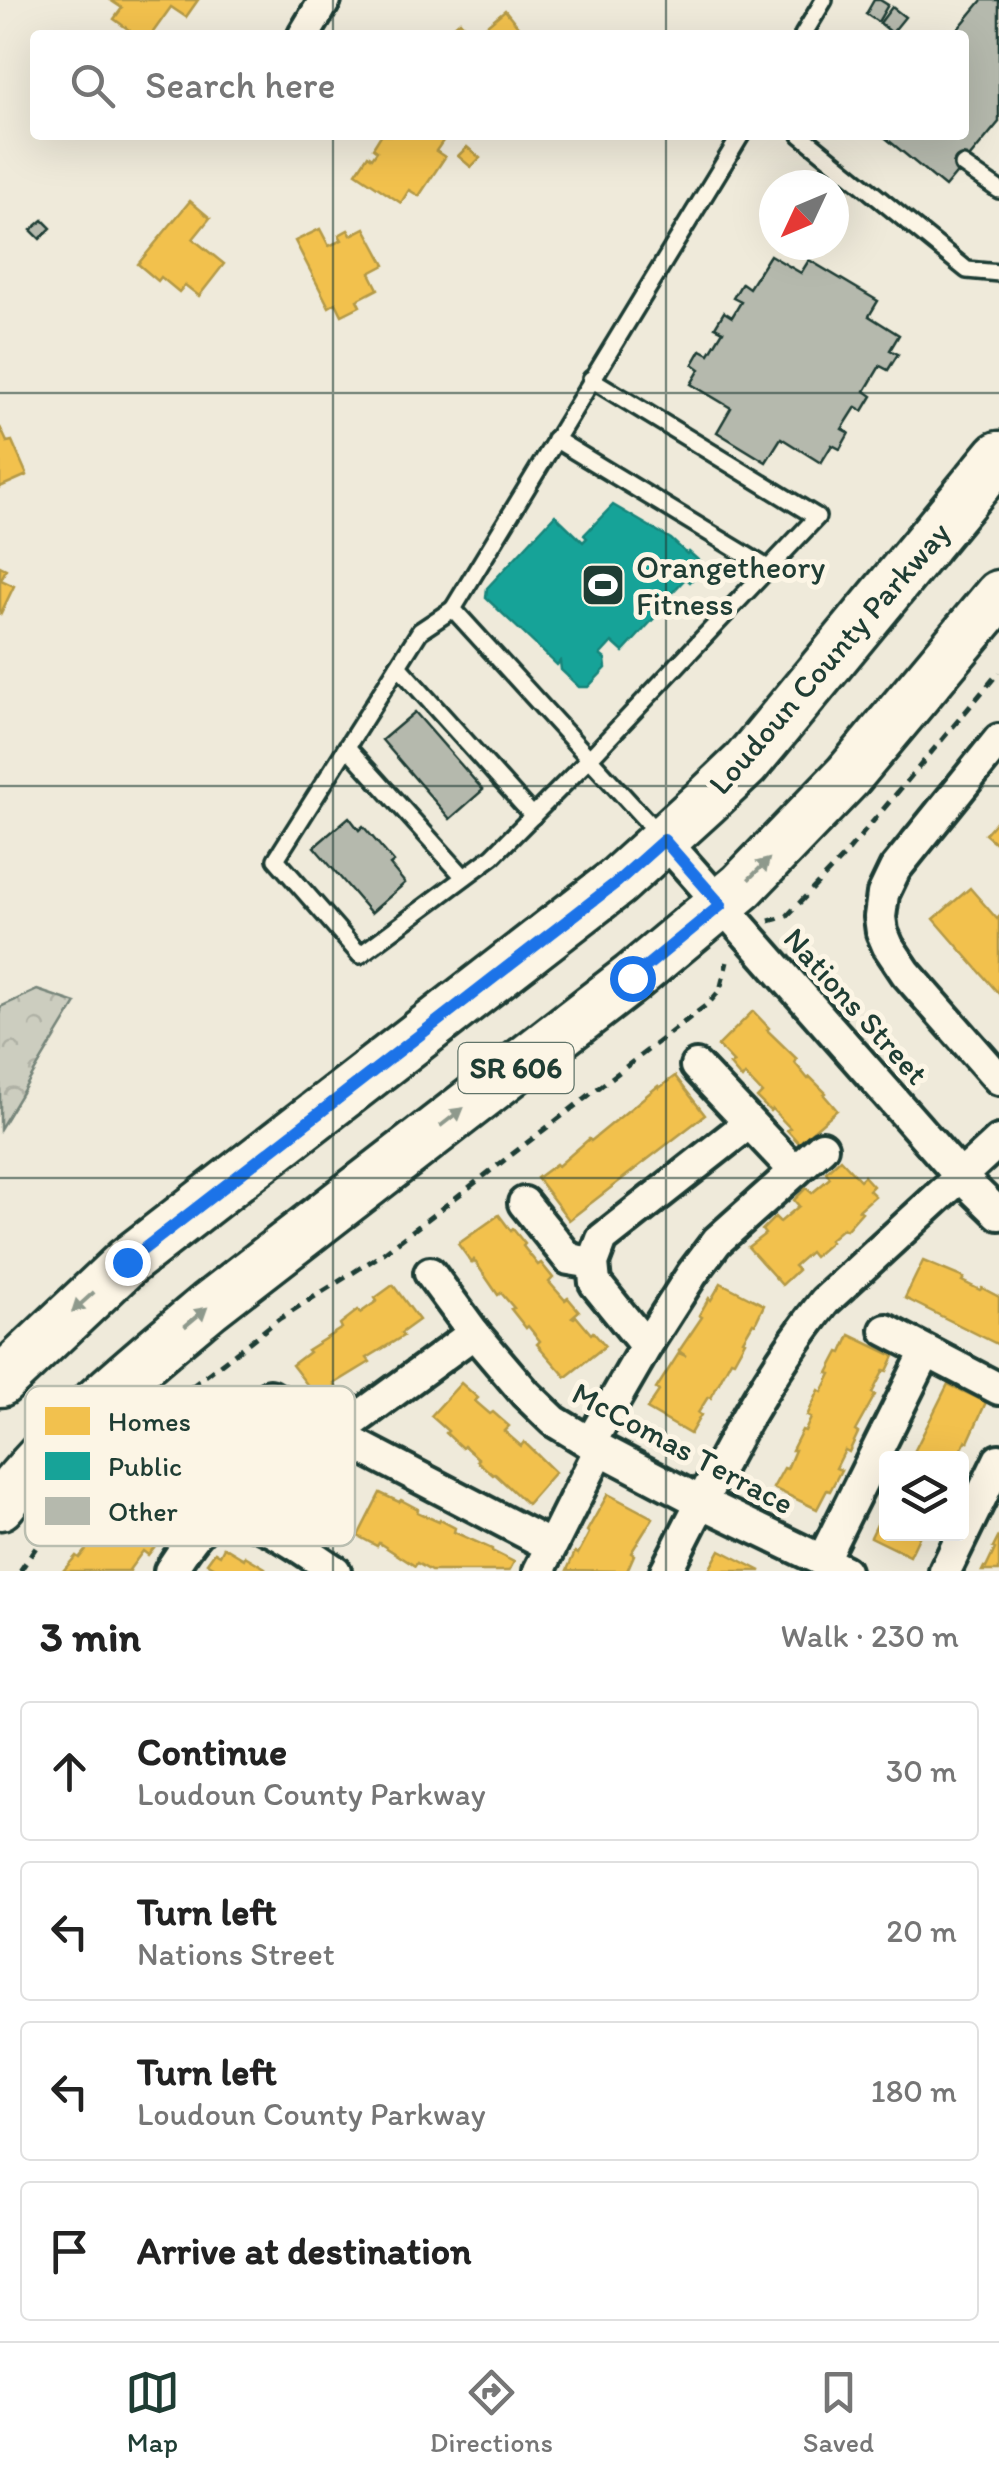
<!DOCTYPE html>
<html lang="en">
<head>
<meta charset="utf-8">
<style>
	body { margin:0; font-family:Itim,sans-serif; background:#f2f2f2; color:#222 }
	.controls { position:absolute; right:30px; bottom:30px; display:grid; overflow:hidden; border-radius:10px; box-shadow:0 10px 40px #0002 }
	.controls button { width:90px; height:90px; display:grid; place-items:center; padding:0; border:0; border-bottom:2px solid #e0e0e0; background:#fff; color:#222; font:50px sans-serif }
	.compass { position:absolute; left:759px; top:170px; width:90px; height:90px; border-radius:50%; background:#fff; box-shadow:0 10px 40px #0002; rotate:226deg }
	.stop { position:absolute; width:30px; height:30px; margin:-22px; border:8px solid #1a73e8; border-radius:50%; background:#fff }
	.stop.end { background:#1a73e8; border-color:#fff; box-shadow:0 2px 10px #0008 }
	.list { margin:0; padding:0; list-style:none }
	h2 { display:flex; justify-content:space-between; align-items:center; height:130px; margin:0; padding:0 40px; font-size:42px }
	h2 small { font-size:32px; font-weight:400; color:#767676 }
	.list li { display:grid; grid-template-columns:65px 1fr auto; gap:30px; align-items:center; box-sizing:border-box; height:140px; margin:0 20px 20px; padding:0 20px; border:2px solid #e0e0e0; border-radius:10px }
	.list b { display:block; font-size:38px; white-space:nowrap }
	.list p { margin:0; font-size:32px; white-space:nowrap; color:#767676 }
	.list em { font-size:32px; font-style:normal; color:#767676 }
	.icon { flex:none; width:55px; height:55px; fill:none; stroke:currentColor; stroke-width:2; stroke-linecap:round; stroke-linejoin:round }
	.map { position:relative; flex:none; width:999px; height:1571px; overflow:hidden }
	.search { position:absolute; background:#fff; box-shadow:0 10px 40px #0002; left:30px; right:30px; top:30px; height:110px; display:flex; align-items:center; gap:25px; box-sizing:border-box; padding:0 35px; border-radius:10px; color:#767676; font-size:38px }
	.sheet { height:770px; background:#fff }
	nav { display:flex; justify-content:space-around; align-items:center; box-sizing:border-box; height:140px; border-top:2px solid #e0e0e0; background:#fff; font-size:28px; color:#767676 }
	nav a { display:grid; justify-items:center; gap:5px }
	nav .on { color:#1f3d34 }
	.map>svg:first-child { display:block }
	.forest { fill:url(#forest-crowns); stroke:#76857a; stroke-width:2.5 }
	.homes { fill:#f2c14e; stroke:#b39946; stroke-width:2.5 }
	.public { fill:#17a398; stroke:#19847a; stroke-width:2.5 }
	.building { fill:#b5b9ad; stroke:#1f3d34; stroke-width:2.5 }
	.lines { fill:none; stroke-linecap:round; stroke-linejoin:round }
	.lane-casing { stroke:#1f3d34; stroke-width:22 }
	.street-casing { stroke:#1f3d34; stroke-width:38 }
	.primary-casing { stroke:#1f3d34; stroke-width:55 }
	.path { stroke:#1f3d34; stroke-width:5; stroke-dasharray:10 8; stroke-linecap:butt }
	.lane { stroke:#fcf5e5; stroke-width:15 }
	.street { stroke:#fcf5e5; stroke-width:30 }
	.primary { stroke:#fcf5e5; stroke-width:48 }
	.oneway { fill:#8e998c }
	.route { stroke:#1a73e8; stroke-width:12 }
	.grid { fill:none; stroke:#1f3d34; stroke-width:2.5; stroke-opacity:0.55 }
	.labels { text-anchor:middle; stroke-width:10; stroke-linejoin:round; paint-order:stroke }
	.shield { fill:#fcf5e5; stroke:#617469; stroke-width:2.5 }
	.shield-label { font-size:30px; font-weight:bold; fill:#1f3d34 }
	.poi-label { font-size:32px; fill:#1f3d34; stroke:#fcf5e5; text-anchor:start }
	.street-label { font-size:32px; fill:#1f3d34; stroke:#fcf5e5 }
	.key { fill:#fcf5e5; stroke:#babeb0; stroke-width:2.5 }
	.key-label { font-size:28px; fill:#1f3d34 }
</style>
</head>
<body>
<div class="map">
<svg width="999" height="1571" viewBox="0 0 999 1571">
	<defs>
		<pattern id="forest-crowns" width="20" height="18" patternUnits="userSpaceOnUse" patternTransform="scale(2.5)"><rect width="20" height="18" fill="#cccdbf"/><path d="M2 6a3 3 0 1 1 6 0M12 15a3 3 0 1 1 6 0" fill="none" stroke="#afb1a5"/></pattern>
	</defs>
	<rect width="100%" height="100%" fill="#efeada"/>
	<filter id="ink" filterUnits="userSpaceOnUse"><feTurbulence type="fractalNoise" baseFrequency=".01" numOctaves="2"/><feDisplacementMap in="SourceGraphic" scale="20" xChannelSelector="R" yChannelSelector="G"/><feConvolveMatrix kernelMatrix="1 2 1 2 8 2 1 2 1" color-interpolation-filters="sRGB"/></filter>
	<g filter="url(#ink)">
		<path class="forest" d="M37 990 76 1003 0 1129V1007Z"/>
		<g class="homes">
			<path d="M110 0H198L186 17 171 7 151 35H136L114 19 122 8Z"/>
			<path d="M505 10 525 35H475Z"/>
			<path d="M460 21 472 35H444Z"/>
			<path d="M381 135H433L443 141 436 151 445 157 419 196 409 190 401 203 356 173 368 155 372 158 377 151 373 148Z"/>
			<path d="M467 147 480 158 471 167 458 156Z"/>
			<path d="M190 201 210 218 193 239 224 264 199 296 185 285 179 292 161 277 158 281 138 264Z"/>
			<path d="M365 228 385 265 370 273 378 289 357 300 360 306 342 315 336 303 329 307 295 241 320 229 329 246 342 240 339 235 348 230 351 235Z"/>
			<path d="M0 427 7 442 12 441 27 475 0 487Z"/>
			<path d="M0 566 6 569 1 580 14 586 0 615Z"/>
			<path d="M999 818V846L985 834Z"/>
			<path d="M970 888 997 919 999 917V994L934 919Z"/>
			<path d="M753 1011 769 1028 767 1030 797 1059 795 1063 808 1079 810 1077 826 1093 824 1095 837 1110 799 1143 787 1130 790 1128 772 1109 770 1111 757 1098 762 1093 745 1075 742 1079 730 1065 734 1063 718 1046Z"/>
			<path d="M675 1076 705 1115 569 1220 537 1178 556 1164 558 1166 589 1139 591 1141 658 1086 659 1088Z"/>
			<path d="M840 1159 860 1180 864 1176 873 1186 869 1190 875 1196 859 1210 862 1212 846 1230 843 1228 829 1240 831 1242 814 1257 810 1252 794 1266 798 1270 782 1285 748 1247 765 1234 762 1230 775 1217 780 1222 799 1206 794 1200 806 1188 812 1193 830 1178 826 1172Z"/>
			<path d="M499 1215 511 1231 513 1229 525 1244 523 1246 538 1265 541 1263 553 1278 549 1282 565 1300 568 1298 579 1311 572 1317 574 1318 576 1316 591 1334 593 1332 605 1346 566 1377 537 1344 540 1341 528 1326 526 1328 511 1309 514 1308 501 1293 498 1295 474 1260 472 1263 458 1244Z"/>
			<path d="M923 1261 964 1278 962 1281 980 1290 982 1288 999 1297V1345L905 1298Z"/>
			<path d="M721 1283 764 1305 755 1324 753 1323 743 1340 745 1341 734 1361 731 1360 711 1398 708 1397 698 1413 701 1415 690 1434 647 1409 659 1391 656 1389 679 1353 686 1356 679 1351 702 1317 699 1315 709 1298 711 1300Z"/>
			<path d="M393 1285 419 1320 401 1333 403 1336 367 1358 370 1362 334 1384 336 1387 319 1400 292 1365 309 1352 307 1350 342 1328 340 1324 358 1310 360 1313 377 1301 375 1298Z"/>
			<path d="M850 1335 894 1356 887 1371 884 1370 872 1393 875 1395 855 1431 858 1433 849 1452 845 1450 836 1468 841 1470 830 1491 827 1490 817 1509 773 1488 784 1468 787 1469 795 1450H792L802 1430 805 1431 811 1418 807 1416 819 1390 822 1392 831 1374 828 1373 839 1352 842 1353Z"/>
			<path d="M461 1383 478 1398 475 1401 490 1414 493 1412 509 1426 504 1431 521 1446 524 1442 555 1472 527 1504 495 1474 493 1475 477 1461 479 1459 464 1446 462 1448 446 1433 448 1431 431 1416Z"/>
			<path d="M948 1384 986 1402 968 1442 966 1441 957 1458H911Z"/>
			<path d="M251 1406 268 1417 265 1421 286 1434 289 1429 305 1438 300 1448 309 1453 311 1450 322 1456 325 1452 342 1463 339 1467 358 1478 332 1521 313 1509 315 1505 276 1486 278 1483 241 1463 242 1461 225 1450 230 1442 223 1438 230 1426 237 1430Z"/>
			<path d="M128 1488 134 1493 139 1488 149 1498 145 1502 167 1519 154 1536 159 1541 148 1555 143 1551 129 1570 131 1571H63L76 1556 79 1558 92 1542 88 1539 102 1521 105 1523 117 1507 114 1505Z"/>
			<path d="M380 1493 399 1502 401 1500 418 1509 417 1512 439 1522 440 1520 455 1528 454 1532 492 1549V1551L514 1562 509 1571H431L417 1563 415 1566 379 1543 377 1546 358 1536Z"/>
			<path d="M608 1494 653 1518 631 1553 634 1555 627 1571 567 1570 575 1552 578 1554 589 1533 587 1531Z"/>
			<path d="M886 1506V1534L920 1535 910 1556 871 1537Z"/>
			<path d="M999 1536V1571H982L984 1567 986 1568 995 1549 993 1548Z"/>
			<path d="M224 1547 244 1559 245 1556 265 1568 263 1571H213L215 1568 207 1563 215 1552 220 1555Z"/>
			<path d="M720 1550 761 1571H711L709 1570Z"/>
		</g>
		<path class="public" d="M613 505 671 539 687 554 689 552 705 566 690 582 686 578 655 611 658 614 623 652 612 642 600 655 605 659 606 668 588 687H579L561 670 560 661 557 665 486 598 487 588 555 515 583 542 587 538 584 535Z"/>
		<g class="building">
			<path d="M874 0H880L888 5 878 22 866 14Z"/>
			<path d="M982 0H999V122L945 187 882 135H964V35H953Z"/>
			<path d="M892 7 905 17 892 33 880 23Z"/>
			<path d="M43 220 51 228 40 239 31 230Z"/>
			<path d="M770 255 801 273 809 260 878 301 869 316 899 335 890 350 898 354 888 370 880 366 865 391 872 396 863 411 856 407 842 429 849 433 840 449 832 445 821 463 781 438 766 462 717 432 731 408 691 384 700 369 693 364 701 350 709 354 723 331 715 327 724 312 732 317 741 302 733 298 742 283 749 288Z"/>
			<path d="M415 712 483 790 450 819 382 740Z"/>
			<path d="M349 817 359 830 363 826 394 862 390 865 405 883 371 913 314 847Z"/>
		</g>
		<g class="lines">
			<defs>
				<g id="lane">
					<path d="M803 35 824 0"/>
					<path d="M801 135 967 270 999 273"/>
					<path d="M963 165 999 190"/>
					<path d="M555 439 769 569"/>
					<path d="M453 609 420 631 276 859 360 955 493 856 589 759 817 517 591 379"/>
					<path d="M398 666 533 816"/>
					<path d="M347 747 464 877"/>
					<path d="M661 837 453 609 741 135"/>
				</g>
				<g id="street">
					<path d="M304 35 325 0"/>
					<path d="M999 740 895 869 883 894 880 917 882 932 888 946 906 973 999 1079"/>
					<path d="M664 840 961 1177 999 1214"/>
					<path d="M696 1066 795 1171"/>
					<path d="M524 1203 569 1259 593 1263"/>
					<path d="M430 1273 474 1333 525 1393 554 1421 600 1449 701 1502 844 1571"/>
					<path d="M886 1330 999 1389"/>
					<path d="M646 1346 692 1274 717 1241 822 1147"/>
					<path d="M270 1396 336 1434 551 1546"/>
					<path d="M336 1434 474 1333"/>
					<path d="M590 1443 646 1346 595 1283 593 1263 602 1239 749 1123"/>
					<path d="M822 1561 926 1352"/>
					<path d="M170 1571C180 1557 190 1539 203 1527 239 1496 303 1551 335 1571"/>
					<path d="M539 1571 600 1449"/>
					<path d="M666 1571C714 1478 759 1383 825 1301L999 1141"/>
					<path d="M945 1571 999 1460"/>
				</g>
				<g id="primary">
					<path d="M0 1382 127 1262 617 882 705 802 745 764 766 739 999 456"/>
					<path d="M0 1505C60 1429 135 1368 209 1306L632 978 742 886 848 776 999 595"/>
				</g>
			</defs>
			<use href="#lane" class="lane-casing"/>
			<use href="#street" class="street-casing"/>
			<use href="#primary" class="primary-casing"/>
			<g class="path">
				<path d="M769 921 787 916 843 857 999 672"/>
				<path d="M20 1571 39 1543 143 1430 190 1388 279 1319 381 1255 709 1003 720 990 727 962"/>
			</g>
			<use href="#lane" class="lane"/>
			<use href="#street" class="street"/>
			<use href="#primary" class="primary"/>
		</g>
		<defs><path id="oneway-solid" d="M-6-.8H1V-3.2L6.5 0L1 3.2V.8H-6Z" transform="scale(2.5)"/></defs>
		<g class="oneway">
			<use href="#oneway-solid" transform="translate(759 869) rotate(-45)"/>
			<use href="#oneway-solid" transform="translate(452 1117) rotate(-38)"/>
			<use href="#oneway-solid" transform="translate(83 1302) rotate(138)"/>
			<use href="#oneway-solid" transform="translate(196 1317) rotate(-40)"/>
		</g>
	</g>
	<g class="lines" filter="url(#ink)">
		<path class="route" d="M127 1262 617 882 664 840 721 905 632 978"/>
	</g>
	<path class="grid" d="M333 0V35M666 0V35M333 135V1571M666 135V1571M0 393H999M0 786H999M0 1178H999"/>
	<defs>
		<symbol id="stadium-square" viewBox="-11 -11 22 22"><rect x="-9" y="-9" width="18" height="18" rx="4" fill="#1f3d34" stroke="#fcf5e5"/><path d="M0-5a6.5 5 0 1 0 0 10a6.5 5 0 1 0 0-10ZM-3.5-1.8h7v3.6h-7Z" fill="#fff"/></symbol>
	</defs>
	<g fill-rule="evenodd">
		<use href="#stadium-square" x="578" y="560" width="50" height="50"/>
	</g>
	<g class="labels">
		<rect class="shield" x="458.5" y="1043" width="115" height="50" rx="8"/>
		<g class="shield-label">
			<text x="516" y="1078">SR 606</text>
		</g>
		<g class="poi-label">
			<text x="636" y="578">Orangetheory<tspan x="636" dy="37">Fitness</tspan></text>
		</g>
		<g class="street-label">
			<text transform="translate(829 658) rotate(-49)" y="11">Loudoun County Parkway</text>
			<text transform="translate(856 1006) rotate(48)" y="11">Nations Street</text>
			<text transform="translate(683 1448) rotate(28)" y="11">McComas Terrace</text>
		</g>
	</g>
	<rect x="25" y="1386" width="330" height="160" rx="15" class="key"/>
	<rect x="45" y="1407" width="45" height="28" fill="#f2c14e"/>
	<rect x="45" y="1452" width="45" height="28" fill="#17a398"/>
	<rect x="45" y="1497" width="45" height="28" fill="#b5b9ad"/>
	<g class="key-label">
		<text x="108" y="1431">Homes</text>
		<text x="108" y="1476">Public</text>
		<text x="108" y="1521">Other</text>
	</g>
</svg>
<div class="controls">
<button><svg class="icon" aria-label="layers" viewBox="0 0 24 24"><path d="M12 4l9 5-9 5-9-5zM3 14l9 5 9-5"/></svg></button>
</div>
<svg class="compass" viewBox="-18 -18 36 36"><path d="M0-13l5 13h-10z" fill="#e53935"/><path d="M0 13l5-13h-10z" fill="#767676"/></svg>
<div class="stop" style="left:632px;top:978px"></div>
<div class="stop end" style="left:127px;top:1262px"></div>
<div class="search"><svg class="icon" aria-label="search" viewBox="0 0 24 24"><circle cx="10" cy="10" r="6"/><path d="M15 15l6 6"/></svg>Search here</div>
</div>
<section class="sheet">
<h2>3 min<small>Walk · 230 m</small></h2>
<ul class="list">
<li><svg class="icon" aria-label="ahead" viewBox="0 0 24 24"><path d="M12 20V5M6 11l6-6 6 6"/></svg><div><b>Continue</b><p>Loudoun County Parkway</p></div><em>30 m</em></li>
<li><svg class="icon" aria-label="left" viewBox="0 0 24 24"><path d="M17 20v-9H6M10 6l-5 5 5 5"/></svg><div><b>Turn left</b><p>Nations Street</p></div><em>20 m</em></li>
<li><svg class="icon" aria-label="left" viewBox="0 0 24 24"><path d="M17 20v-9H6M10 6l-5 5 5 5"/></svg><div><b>Turn left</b><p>Loudoun County Parkway</p></div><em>180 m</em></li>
<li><svg class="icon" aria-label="arrive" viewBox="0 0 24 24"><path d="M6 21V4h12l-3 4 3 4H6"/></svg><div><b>Arrive at destination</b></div></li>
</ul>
</section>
<nav>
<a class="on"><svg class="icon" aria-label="map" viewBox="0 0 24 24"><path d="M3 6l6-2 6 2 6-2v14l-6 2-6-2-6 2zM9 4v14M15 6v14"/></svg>Map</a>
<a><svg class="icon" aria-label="directions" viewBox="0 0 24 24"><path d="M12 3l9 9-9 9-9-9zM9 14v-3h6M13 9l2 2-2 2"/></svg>Directions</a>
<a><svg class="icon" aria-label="saved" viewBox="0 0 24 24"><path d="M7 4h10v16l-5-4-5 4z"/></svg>Saved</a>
</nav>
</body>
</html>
